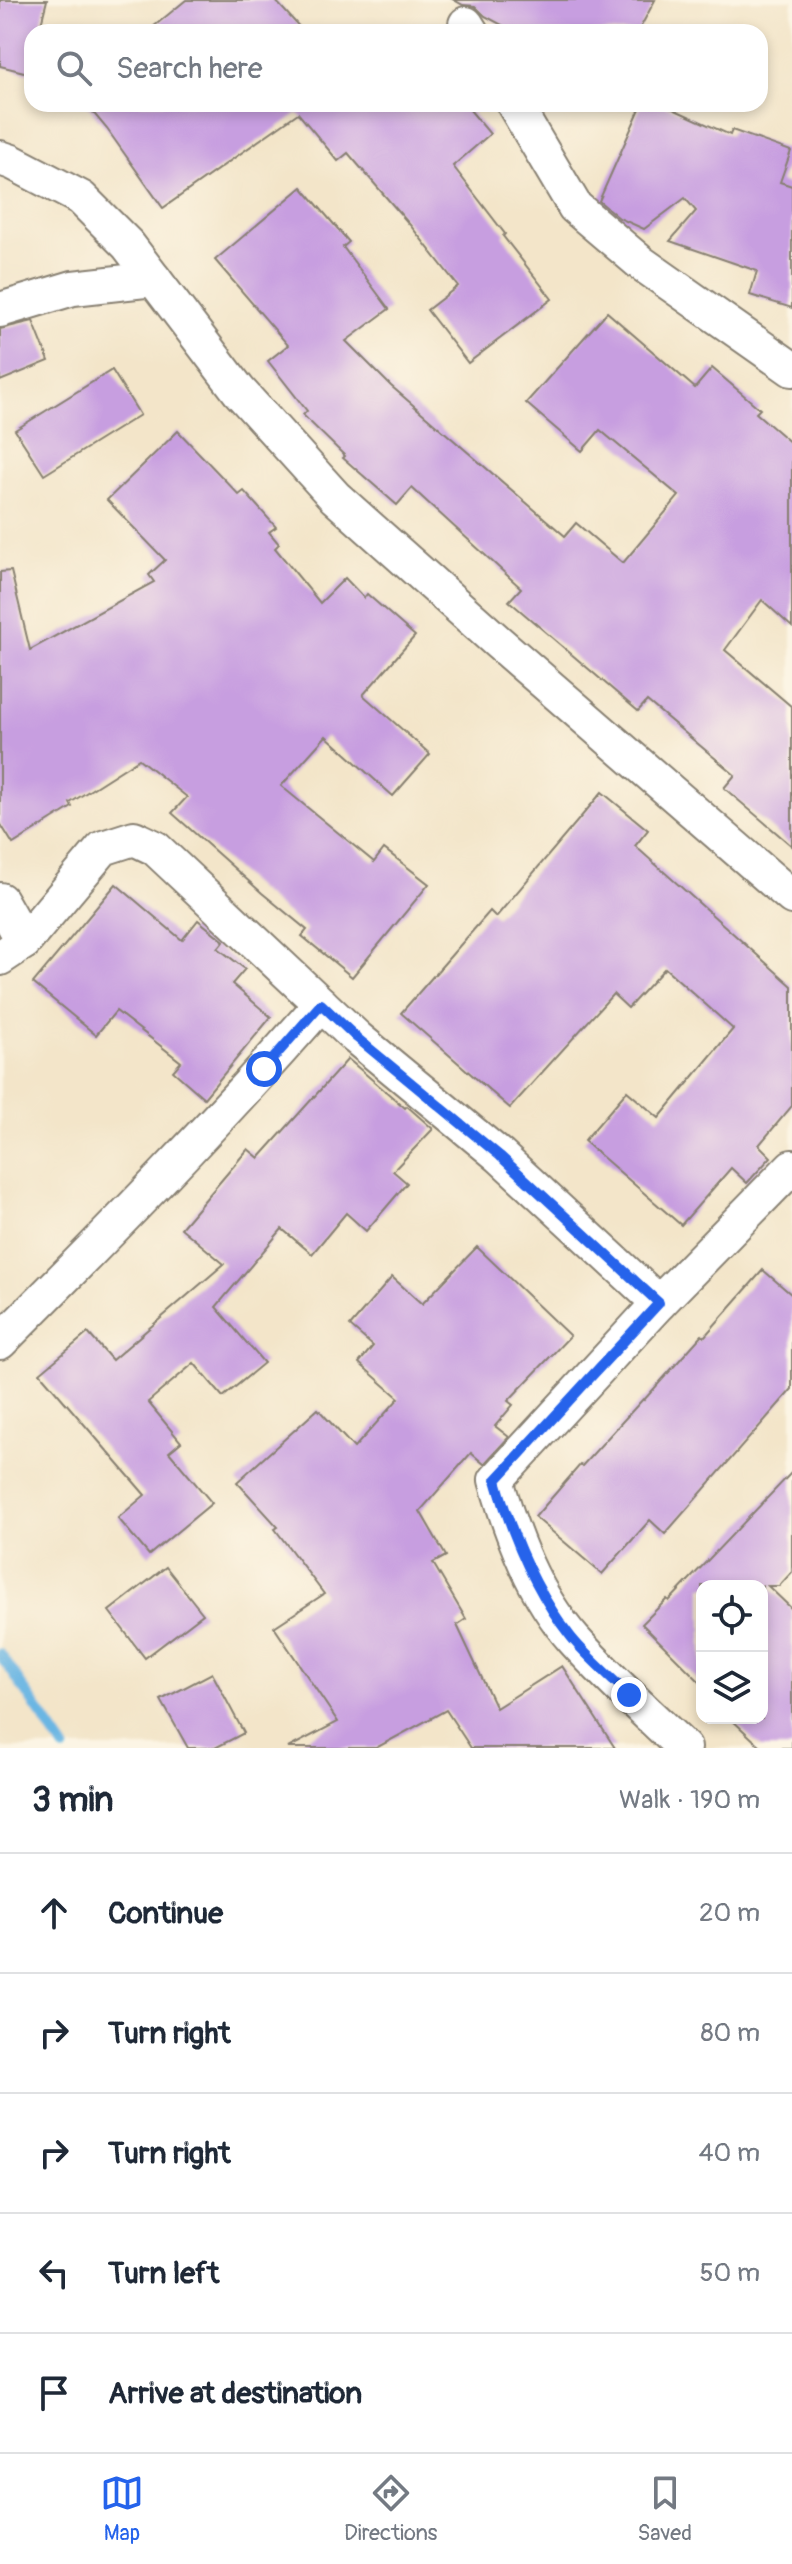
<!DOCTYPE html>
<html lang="en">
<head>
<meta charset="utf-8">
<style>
	body { margin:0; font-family:Pangolin,sans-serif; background:#f2f2f3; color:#1f2937 }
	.controls { position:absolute; right:24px; bottom:24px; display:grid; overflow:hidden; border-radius:16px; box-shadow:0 4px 12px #0003 }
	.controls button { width:72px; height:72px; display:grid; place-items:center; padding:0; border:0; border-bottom:2px solid #e0e1e3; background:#fff; color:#1f2937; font:40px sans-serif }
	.stop { position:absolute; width:24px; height:24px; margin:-18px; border:6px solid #2563eb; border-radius:50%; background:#fff }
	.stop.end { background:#2563eb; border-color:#fff; box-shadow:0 2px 8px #0008 }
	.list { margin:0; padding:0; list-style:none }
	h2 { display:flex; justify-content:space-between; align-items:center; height:104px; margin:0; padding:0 32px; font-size:34px }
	h2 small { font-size:26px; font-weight:400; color:#747a83 }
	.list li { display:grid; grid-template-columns:52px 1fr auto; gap:24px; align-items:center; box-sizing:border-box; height:120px; padding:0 32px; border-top:2px solid #e0e1e3 }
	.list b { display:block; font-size:30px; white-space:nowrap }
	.list em { font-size:26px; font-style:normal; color:#747a83 }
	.icon { flex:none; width:44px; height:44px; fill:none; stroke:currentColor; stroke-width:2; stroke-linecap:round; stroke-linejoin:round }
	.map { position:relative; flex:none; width:792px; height:1748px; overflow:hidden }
	.search { position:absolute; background:#fff; box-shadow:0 4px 12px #0003; left:24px; right:24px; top:24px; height:88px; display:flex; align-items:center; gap:20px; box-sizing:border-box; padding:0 28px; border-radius:24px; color:#747a83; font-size:30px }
	.sheet { height:704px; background:#fff }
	nav { display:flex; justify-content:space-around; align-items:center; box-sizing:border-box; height:112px; border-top:2px solid #e0e1e3; background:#fff; font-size:22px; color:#747a83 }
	nav a { display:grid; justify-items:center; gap:4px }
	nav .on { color:#2563eb }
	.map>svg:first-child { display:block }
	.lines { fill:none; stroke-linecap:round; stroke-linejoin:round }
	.stream { stroke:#6ab6e3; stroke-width:11 }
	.building { fill:#c79ee0 }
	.minor-casing { stroke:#888072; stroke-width:38 }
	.minor { stroke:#fff; stroke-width:34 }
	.route { stroke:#2563eb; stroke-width:10 }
</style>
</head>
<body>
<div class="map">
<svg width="792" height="1748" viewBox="0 0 792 1748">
	<rect width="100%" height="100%" fill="#fcf5e5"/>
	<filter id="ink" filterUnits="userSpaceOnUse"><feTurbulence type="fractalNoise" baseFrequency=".0125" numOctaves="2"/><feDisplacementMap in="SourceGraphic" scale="16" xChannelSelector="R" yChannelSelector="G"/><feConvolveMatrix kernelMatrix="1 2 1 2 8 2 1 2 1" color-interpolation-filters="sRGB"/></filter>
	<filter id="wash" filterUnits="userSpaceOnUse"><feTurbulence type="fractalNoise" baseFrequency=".006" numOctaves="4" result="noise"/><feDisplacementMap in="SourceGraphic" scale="32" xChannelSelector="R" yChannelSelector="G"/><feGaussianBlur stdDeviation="1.8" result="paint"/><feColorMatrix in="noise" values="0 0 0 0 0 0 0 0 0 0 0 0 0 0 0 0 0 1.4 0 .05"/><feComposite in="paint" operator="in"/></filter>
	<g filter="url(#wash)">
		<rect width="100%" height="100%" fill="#f3e5c9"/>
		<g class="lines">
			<path class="stream" d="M0 1654 64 1748"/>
		</g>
		<g id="blocks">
			<g class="building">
				<path d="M0 0H47L39 32H32V58L28 73 0 66Z"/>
				<path d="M186 0H275L304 32H147Z"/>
				<path d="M454 0H655L638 32H515L485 16 475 6 463 5Z"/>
				<path d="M86 104H465L490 134 453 166 505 234 503 236 552 299 468 363 427 310 458 286 410 225 348 153 338 161 298 113 163 208 107 129Z"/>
				<path d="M642 104H662L730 135 732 130 791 151 780 182 792 186V308L750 295 757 271 670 241 696 211 685 198 644 229 619 218 599 201Z"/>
				<path d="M302 187 349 242 343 247 389 309 346 341 391 386 565 536 576 523 623 563 679 496 600 430 582 451 526 403 607 312 695 388 712 368 760 409 756 413 792 444V627L762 600 725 650 792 707V846L724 788 735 775 647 701 638 711 509 601 521 588 412 488 397 505 343 458 345 456 303 415 307 411 268 361 288 345 215 260Z"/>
				<path d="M33 321 49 361 0 381V329Z"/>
				<path d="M112 370 140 415 44 475 15 430Z"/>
				<path d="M178 431 239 495 244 491 276 527 269 532 279 544 275 548 320 603 345 578 364 598 367 594 415 636 363 695 430 754 393 796 326 736 281 786 374 862 384 849 429 884 352 977 302 936 307 930 262 893 172 813 187 797 139 759 70 803 72 807 13 844 0 823V572L11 571 30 650 154 582 149 575 165 560 107 500Z"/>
				<path d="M602 792 648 830 635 846 792 986V1106L759 1145 771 1157 747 1183 731 1168 681 1225 584 1141 627 1091 659 1118 733 1029 665 968 628 1008 613 994 510 1108 401 1013 490 911 496 917Z"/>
				<path d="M116 884 182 940 198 920 224 941 218 948 245 969 232 984 271 1017 204 1098 173 1071 181 1062 116 1011 96 1035 33 983Z"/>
				<path d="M348 1059 405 1108 407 1106 433 1129 393 1171 407 1183 366 1231 346 1213 312 1254 282 1229 216 1307 264 1363 223 1397 194 1363 148 1402 181 1442 169 1452 212 1503 149 1555 118 1518 145 1495 40 1373 88 1333 112 1360 224 1264 181 1228 248 1149 259 1158Z"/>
				<path d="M477 1247 570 1336 508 1401 513 1405 495 1426 509 1437 484 1464 471 1453 420 1511 446 1556 433 1563 466 1619 457 1625 496 1708 562 1666 615 1748H471L446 1710 376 1748H288L338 1722 274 1627 324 1594 275 1529 278 1527 237 1482 318 1409 354 1448 399 1398 359 1363 373 1346 350 1326 392 1277 422 1304Z"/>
				<path d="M763 1270 792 1295V1389L665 1534 650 1520 602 1574 535 1517 580 1465 582 1466 643 1399 644 1400 702 1335 704 1337Z"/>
				<path d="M792 1472V1572L779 1586H768L792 1609V1748H762L730 1718H762V1586H702V1684L642 1624 667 1599 669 1601Z"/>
				<path d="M166 1567 203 1614 145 1658 109 1611Z"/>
				<path d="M212 1673 244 1733 215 1748H188L161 1700Z"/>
			</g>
		</g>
	</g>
	<g filter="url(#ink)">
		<use href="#blocks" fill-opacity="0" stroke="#888072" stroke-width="2"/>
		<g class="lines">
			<defs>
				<g id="minor">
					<path d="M466 24 471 32"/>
					<path d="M514 104 575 207 641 263 792 369"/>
					<path d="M0 158 12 162 81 198 128 245 239 391 335 497 499 643 792 897"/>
					<path d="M0 310 73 288 154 279"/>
					<path d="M0 900 24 942"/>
					<path d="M0 958 24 942 103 848 134 838 155 848 357 1038 500 1156 659 1303"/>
					<path d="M0 1342C110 1232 219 1121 321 1004"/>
					<path d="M684 1748C647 1713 608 1678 574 1640 534 1595 512 1536 496 1480L659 1303 792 1167"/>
				</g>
			</defs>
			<use href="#minor" class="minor-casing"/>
			<use href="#minor" class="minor"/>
		</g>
	</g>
	<g class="lines" filter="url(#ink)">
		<path class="route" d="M264 1069 321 1004 357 1038 500 1156 659 1303 496 1480C512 1536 534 1590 571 1637 588 1658 610 1676 629 1695"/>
	</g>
</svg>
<div class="controls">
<button><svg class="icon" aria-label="locate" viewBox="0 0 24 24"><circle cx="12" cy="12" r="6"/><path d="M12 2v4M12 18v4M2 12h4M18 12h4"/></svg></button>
<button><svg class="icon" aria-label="layers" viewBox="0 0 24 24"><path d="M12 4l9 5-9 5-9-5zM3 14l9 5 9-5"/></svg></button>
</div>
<div class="stop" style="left:264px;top:1069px"></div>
<div class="stop end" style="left:629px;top:1695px"></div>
<div class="search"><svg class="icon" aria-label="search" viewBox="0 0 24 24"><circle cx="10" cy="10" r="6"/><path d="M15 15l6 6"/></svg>Search here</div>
</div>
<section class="sheet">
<h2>3 min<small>Walk · 190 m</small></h2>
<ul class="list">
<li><svg class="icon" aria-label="ahead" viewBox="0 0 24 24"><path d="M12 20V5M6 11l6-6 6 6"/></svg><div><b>Continue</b></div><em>20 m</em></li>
<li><svg class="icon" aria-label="right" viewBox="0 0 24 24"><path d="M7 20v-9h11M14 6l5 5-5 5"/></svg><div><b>Turn right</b></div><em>80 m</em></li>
<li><svg class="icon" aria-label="right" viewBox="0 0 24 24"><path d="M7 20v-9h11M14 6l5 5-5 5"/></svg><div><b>Turn right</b></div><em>40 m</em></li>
<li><svg class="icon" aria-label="left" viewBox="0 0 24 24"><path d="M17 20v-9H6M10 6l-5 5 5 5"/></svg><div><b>Turn left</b></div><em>50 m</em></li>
<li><svg class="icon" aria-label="arrive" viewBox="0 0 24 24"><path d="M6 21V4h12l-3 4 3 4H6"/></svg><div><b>Arrive at destination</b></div></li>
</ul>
</section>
<nav>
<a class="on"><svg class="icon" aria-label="map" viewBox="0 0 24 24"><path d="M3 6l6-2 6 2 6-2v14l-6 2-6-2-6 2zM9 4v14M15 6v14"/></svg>Map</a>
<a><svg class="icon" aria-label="directions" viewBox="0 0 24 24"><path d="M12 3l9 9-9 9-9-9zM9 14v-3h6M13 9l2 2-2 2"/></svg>Directions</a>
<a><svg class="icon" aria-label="saved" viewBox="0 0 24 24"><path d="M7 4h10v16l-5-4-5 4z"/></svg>Saved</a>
</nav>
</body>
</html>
